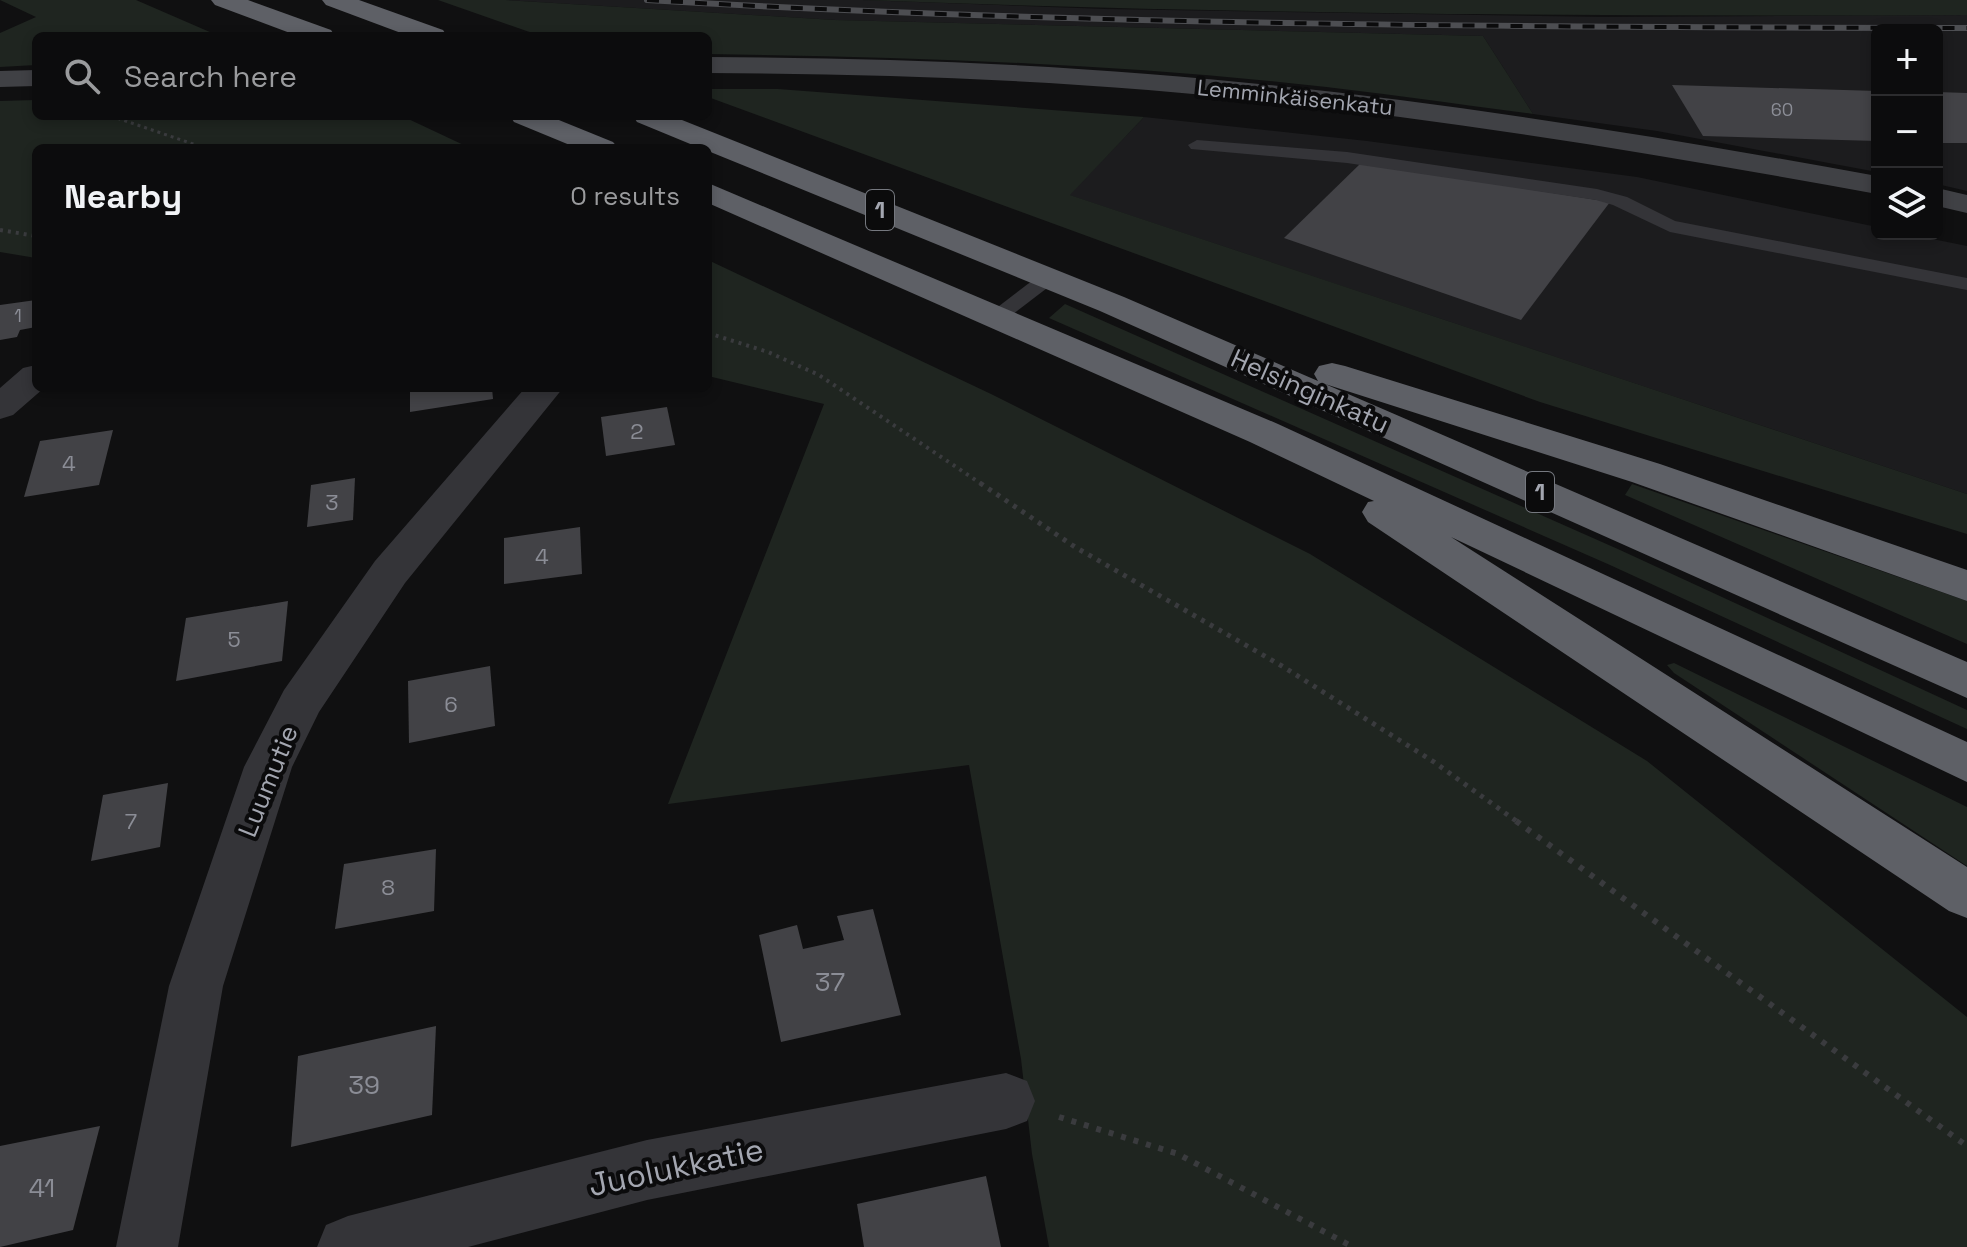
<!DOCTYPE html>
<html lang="en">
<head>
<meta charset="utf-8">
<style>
	body { margin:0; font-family:"Space Grotesk",sans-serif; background:#151516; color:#f1f3f6 }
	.controls { position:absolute; right:24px; top:24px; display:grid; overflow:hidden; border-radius:12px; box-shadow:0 4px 12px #0003 }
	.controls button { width:72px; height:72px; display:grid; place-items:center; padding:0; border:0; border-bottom:2px solid #2c2c2e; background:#0c0c0d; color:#f1f3f6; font:40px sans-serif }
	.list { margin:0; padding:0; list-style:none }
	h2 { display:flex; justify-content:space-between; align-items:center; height:104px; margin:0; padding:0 32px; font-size:34px }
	h2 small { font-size:26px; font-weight:400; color:#9a9b9d }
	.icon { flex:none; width:44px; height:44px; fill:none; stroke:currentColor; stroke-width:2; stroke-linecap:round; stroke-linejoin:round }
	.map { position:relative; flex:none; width:1967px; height:1247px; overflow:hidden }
	.search { position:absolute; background:#0c0c0d; box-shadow:0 4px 12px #0003; left:32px; top:32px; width:680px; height:88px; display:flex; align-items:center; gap:20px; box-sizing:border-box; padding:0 28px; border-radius:12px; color:#9a9b9d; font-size:30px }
	.panel { position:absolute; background:#0c0c0d; box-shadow:0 4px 12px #0003; left:32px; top:144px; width:680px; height:248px; border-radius:12px }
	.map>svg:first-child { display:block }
	.built { fill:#1c1c1e }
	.green { fill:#1f2520 }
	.building { fill:#424246 }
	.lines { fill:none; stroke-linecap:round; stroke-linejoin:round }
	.path-far3 { stroke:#3a3b3e; stroke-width:3; stroke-dasharray:3 4; stroke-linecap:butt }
	.path-far2 { stroke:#3a3b3e; stroke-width:4; stroke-dasharray:3 5; stroke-linecap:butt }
	.path-far1 { stroke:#3a3b3e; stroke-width:5; stroke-dasharray:4 6; stroke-linecap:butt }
	.path { stroke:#3a3b3e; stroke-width:6; stroke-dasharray:5 8; stroke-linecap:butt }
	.lane { fill:#343438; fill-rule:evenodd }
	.street { fill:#343438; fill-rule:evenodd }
	.secondary { fill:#404145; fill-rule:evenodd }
	.highway { fill:#5e6066; fill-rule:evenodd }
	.rail-casing { stroke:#4d4e52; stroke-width:6 }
	.rail { stroke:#0b0b0c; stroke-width:4; stroke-dasharray:12; stroke-linecap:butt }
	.labels { text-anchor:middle; stroke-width:8; stroke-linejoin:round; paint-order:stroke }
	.far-number-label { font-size:18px; fill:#8b8d96 }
	.far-street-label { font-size:22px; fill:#a3a6b0; stroke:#0b0b0c }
	.number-label { font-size:22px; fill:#8b8d96 }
	.shield { fill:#0b0b0c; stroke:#75787f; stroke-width:2 }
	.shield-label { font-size:24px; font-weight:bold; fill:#a3a6b0 }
	.street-label { font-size:26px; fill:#a3a6b0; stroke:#0b0b0c }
	.near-number-label { font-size:26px; fill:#8b8d96 }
	.near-street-label { font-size:32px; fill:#a3a6b0; stroke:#0b0b0c }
</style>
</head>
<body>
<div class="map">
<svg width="1967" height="1247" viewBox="0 0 1967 1247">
	<rect width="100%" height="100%" fill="#101011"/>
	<g class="built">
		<path d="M505 0H863L1105 9 1603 17 1967 15V191L1937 184V30H1877V172L1657 131 1533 114 1483 36 835 20Z"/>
		<path d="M1144 117 1367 141 1637 177 1877 227V234H1908L1967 246V494L1069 195Z"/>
	</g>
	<g class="green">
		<path d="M136 0 219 36H36V65L0 67V33L36 17 0 0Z"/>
		<path d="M438 0H505L835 20 1483 36 1533 114C1455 104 1376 92 1298 84 1102 63 905 57 708 54V36H541Z"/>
		<path d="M863 0H1967V15C1599 17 1231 14 863 0Z"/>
		<path d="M708 89H778L1144 117 1070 195 1967 494V534L1540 402 708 97Z"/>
		<path d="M36 100V116H402L470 148H36V258L0 252V101Z"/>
		<path d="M708 260 991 394 1310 554 1647 761 1967 1017V1247H1049L1032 1154 1021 1059 969 765 668 804 824 404 708 376Z"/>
		<path d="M1065 304 1620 550 1967 710V729L1610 565 1049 318Z"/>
		<path d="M1632 484 1967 601V644L1625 495Z"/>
		<path d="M1674 663 1967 807V866L1674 673 1667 665Z"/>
	</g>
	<g class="building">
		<path d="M1672 85 1877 91V141L1703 136Z"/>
		<path d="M1937 92 1967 93V143H1937Z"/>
		<path d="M1361 163 1610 202 1521 320 1284 238Z"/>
		<path d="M36 300V327L20 330 17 337 0 340V305Z"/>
		<path d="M410 388H492L493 399 410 412Z"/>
		<path d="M667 407 675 445 606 456 601 417Z"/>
		<path d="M113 430 99 485 24 497 40 441Z"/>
		<path d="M355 478 353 520 307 527 311 485Z"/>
		<path d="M580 527 582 574 504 584V538Z"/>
		<path d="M288 601 282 661 176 681 186 618Z"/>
		<path d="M490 666 495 726 409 743 408 681Z"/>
		<path d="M168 783 160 847 91 861 103 795Z"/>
		<path d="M436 849 434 911 335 929 344 864Z"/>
		<path d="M873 909 901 1015 781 1042 759 935 797 925 803 949 844 940 837 916Z"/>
		<path d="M436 1026 432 1115 291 1147 298 1056Z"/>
		<path d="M100 1126 73 1230 0 1247V1146Z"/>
		<path d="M986 1176 1001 1247H864L857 1204Z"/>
	</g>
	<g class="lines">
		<path class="path-far3" d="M111 116 205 148"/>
		<g class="path-far2">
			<path d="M0 230 36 236"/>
			<path d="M708 333 768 352 819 375 983 485"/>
		</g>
		<path class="path-far1" d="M980 483 1075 547 1282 666 1434 762 1519 823"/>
		<g class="path">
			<path d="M1516 821 1967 1146"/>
			<path d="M1059 1117 1178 1154 1353 1247"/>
		</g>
		<g class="lane">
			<path d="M1197 140 1347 152 1597 189 1627 197 1675 221 1967 278V290L1670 232 1613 205 1596 200 1347 163 1191 149 1188 145Z"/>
			<path d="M1048 272 1055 274 1058 278 1055 282 1004 321H990L987 317 990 313 1041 274Z"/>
		</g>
		<g class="street">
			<path d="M36 365V388H44L13 415 0 419V388L23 368Z"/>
			<path d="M525 388H563L405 583 319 712 292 767 223 986 178 1247H116L169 986 244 767 284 690 375 561Z"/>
			<path d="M1006 1073 1027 1081 1035 1101 1027 1121 1006 1129 647 1200 468 1247H317L326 1225 348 1216 647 1140Z"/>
		</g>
		<g class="secondary">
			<path d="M708 57C855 58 1002 62 1148 74 1393 93 1635 132 1877 176V194C1636 150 1393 110 1148 90 1002 78 855 74 708 73Z"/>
			<path d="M36 70V86L0 87V71Z"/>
			<path d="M1937 188 1967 195V213L1937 206Z"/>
		</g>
		<g class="highway">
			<path d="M211 0H248L331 30 335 36H298L215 5Z"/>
			<path d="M322 0H359L443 30 447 36H409L326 5Z"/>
			<path d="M510 116H549L613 142 618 148H577L514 122Z"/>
			<path d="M633 116H672L1124 297 1318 381 1314 374 1319 366 1332 363 1345 366 1660 464 1967 570V601L1632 482 1325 384 1967 662V698L1100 311 708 151V148H700L637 122Z"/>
			<path d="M708 183 1278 424 1967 742V782L1451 537 1967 867V918L1949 911 1368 522 1362 512 1368 502 1374 501 1250 442 708 203Z"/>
		</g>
		<defs>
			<path id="rail" d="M647 0C1087 26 1527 27 1967 28"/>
		</defs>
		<use href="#rail" class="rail-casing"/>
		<use href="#rail" class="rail"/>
	</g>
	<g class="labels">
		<g class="far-number-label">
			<text x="1782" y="116">60</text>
			<text x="18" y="322">1</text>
		</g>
		<g class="far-street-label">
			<text transform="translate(1295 97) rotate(6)" y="8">Lemminkäisenkatu</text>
		</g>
		<g class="number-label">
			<text x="637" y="439">2</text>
			<text x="69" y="471">4</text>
			<text x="332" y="510">3</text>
			<text x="542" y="564">4</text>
			<text x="234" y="647">5</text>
			<text x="451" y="712">6</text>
			<text x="131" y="829">7</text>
			<text x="388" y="895">8</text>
		</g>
		<g class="shield">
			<rect x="866" y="190" width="28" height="40" rx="6"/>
			<rect x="1526" y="472" width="28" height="40" rx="6"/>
		</g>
		<g class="shield-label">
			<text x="880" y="218">1</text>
			<text x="1540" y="500">1</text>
		</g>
		<g class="street-label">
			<text transform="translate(1310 391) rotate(24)" y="9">Helsinginkatu</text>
			<text transform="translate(268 781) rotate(-68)" y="9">Luumutie</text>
		</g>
		<g class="near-number-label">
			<text x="830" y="991">37</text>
			<text x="364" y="1094">39</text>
			<text x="42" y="1197">41</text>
		</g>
		<g class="near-street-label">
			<text transform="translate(676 1167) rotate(-12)" y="11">Juolukkatie</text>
		</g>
	</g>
</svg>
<div class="controls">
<button>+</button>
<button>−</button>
<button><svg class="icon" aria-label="layers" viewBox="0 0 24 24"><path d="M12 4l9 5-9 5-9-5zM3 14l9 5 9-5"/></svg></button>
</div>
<div class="search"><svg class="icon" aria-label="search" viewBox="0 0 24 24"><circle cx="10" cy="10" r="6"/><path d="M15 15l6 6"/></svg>Search here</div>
<section class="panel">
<h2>Nearby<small>0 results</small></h2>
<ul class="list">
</ul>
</section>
</div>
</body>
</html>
